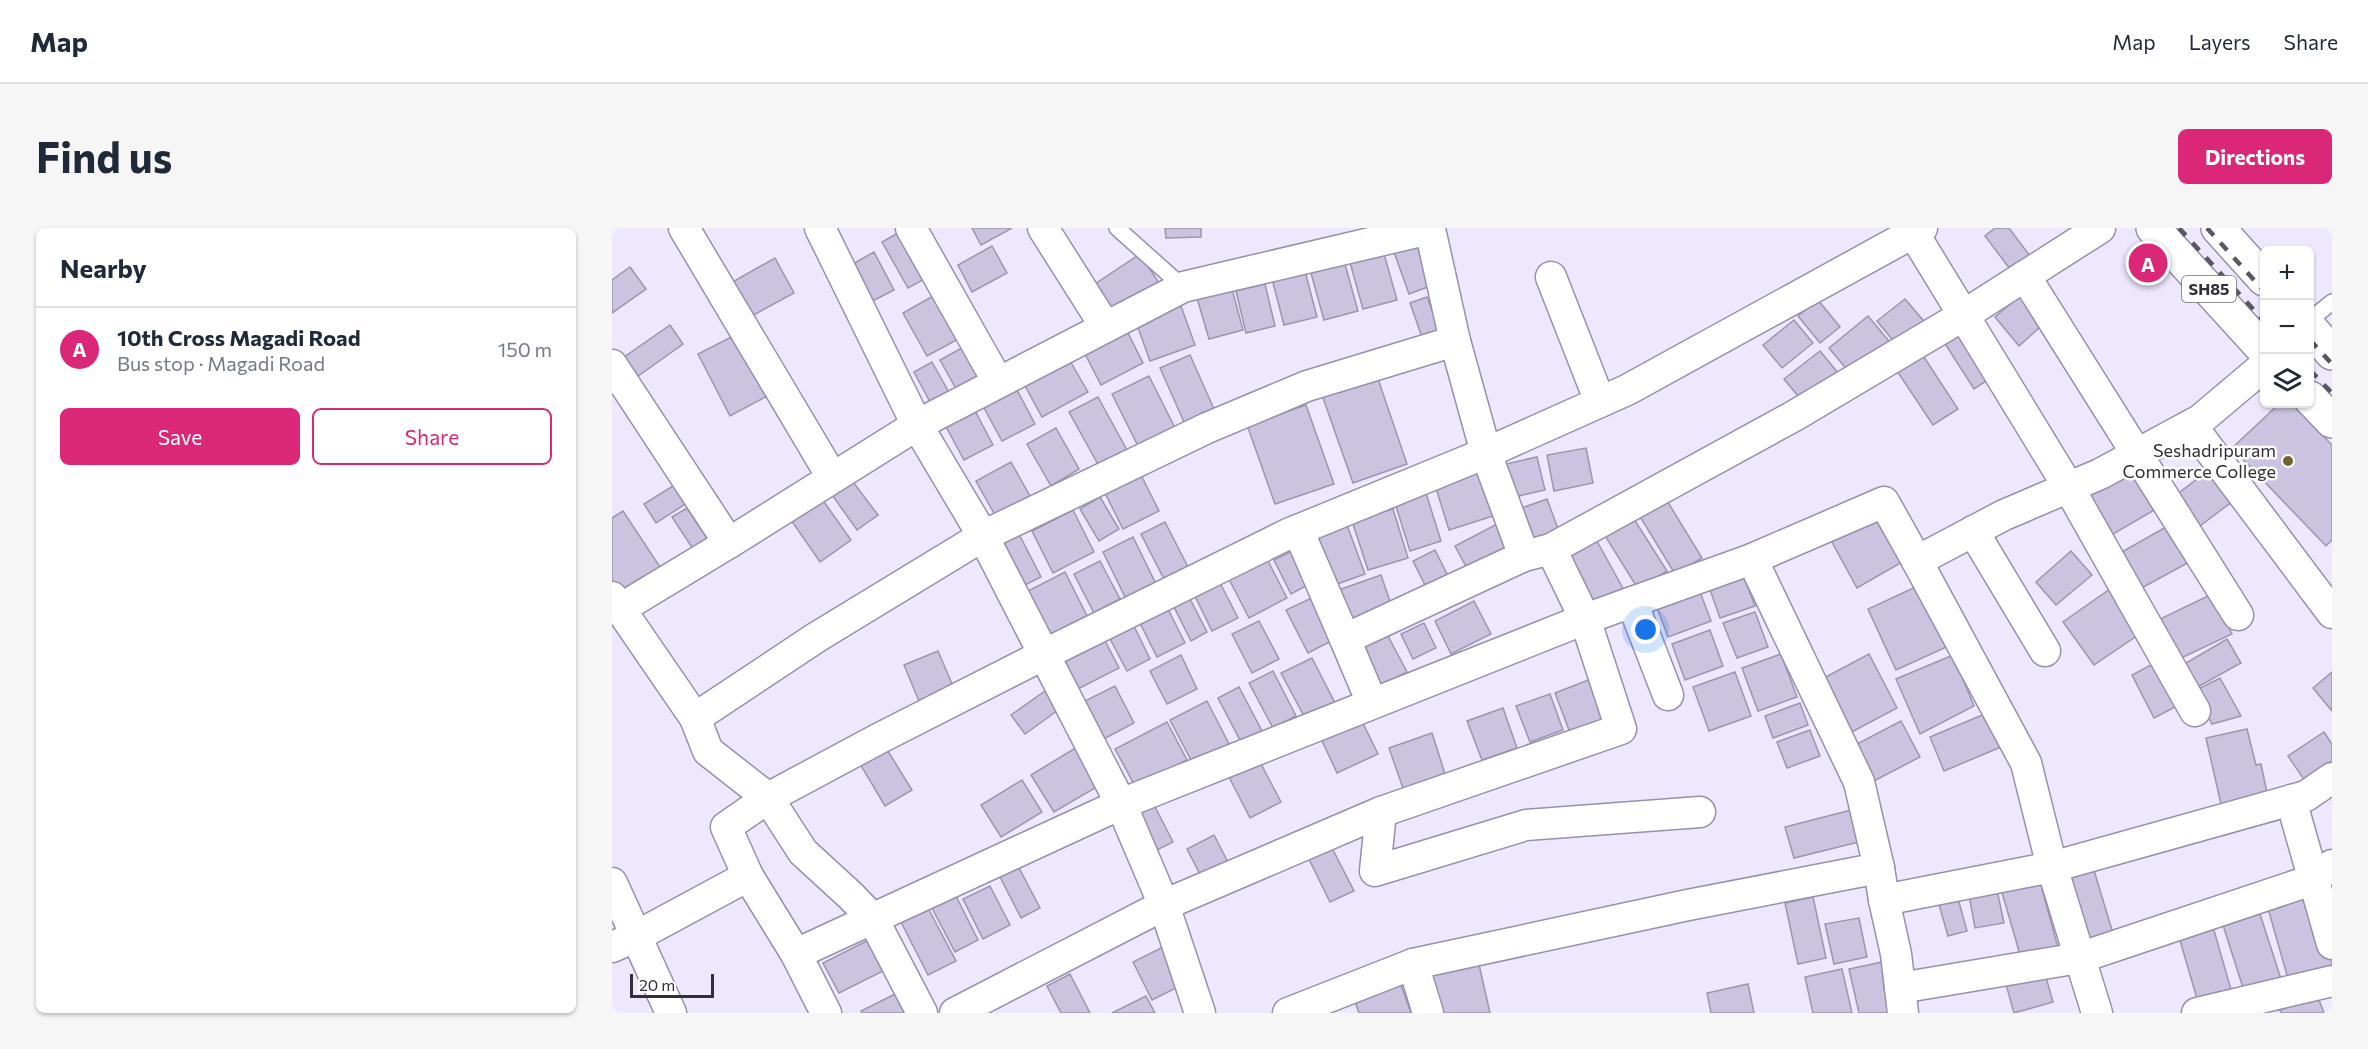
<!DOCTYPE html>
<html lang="en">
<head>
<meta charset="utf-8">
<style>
	body { margin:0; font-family:Commissioner,sans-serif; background:#f6f6f7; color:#1f2937 }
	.controls { position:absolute; right:18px; top:18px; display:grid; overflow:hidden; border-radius:9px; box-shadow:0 2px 4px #0004 }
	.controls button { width:54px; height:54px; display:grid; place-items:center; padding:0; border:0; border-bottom:2px solid #e0e1e3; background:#fff; color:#1f2937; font:30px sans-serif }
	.scale { position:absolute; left:18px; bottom:15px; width:84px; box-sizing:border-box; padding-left:6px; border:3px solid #312e38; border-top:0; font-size:16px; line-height:21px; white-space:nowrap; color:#312e38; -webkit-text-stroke:4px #fff; paint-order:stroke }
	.you { position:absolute; left:1034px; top:402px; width:21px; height:21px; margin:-15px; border:4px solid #fff; border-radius:50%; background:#1a73e8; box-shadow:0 0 0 9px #1a73e833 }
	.badge { display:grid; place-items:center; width:39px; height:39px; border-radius:50%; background:#db2777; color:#fff; font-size:20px; font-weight:700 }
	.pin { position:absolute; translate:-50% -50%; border:3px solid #fff; box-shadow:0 2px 6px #0006 }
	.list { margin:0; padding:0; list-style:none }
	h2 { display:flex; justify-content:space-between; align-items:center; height:78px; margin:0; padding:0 24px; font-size:26px }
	h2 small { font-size:20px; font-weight:400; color:#747a83 }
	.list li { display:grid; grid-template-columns:39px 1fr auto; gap:18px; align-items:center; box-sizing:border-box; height:84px; padding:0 24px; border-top:2px solid #e0e1e3 }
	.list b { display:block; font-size:22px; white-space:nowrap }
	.list p { margin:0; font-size:20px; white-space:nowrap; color:#747a83 }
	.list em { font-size:20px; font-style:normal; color:#747a83 }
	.actions { display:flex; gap:12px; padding:18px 24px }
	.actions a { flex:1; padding:14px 0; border:2px solid #db2777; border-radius:9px; text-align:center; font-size:21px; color:#db2777 }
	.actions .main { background:#db2777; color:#fff }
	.icon { flex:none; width:33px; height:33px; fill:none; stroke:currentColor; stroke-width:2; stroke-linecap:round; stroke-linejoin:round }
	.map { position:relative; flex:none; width:1720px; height:785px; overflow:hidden; border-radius:9px }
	header { display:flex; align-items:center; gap:36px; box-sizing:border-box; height:84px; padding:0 30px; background:#fff; border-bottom:2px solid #e0e1e3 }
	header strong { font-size:28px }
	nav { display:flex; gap:33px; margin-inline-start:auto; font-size:21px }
	.intro { display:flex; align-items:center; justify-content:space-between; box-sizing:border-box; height:144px; padding:0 36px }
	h1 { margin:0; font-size:42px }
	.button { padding:15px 27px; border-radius:9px; background:#db2777; color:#fff; font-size:21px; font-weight:700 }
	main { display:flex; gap:36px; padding:0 36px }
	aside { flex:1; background:#fff; border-radius:9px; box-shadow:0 2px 4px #0004 }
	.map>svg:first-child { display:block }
	.building { fill:#cbc3df; stroke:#9d95af; stroke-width:1.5 }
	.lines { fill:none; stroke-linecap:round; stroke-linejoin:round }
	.service-casing { stroke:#9790aa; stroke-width:18 }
	.minor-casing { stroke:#9790aa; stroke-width:33 }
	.primary-casing { stroke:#9790aa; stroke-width:36 }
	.service { stroke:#fff; stroke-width:15 }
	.minor { stroke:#fff; stroke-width:30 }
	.primary { stroke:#fff; stroke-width:33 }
	.rail { stroke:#5a5663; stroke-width:4.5; stroke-dasharray:10 10; stroke-linecap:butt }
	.poi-dot { fill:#6f6330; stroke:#fff; stroke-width:2 }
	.labels { text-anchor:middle; stroke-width:5; stroke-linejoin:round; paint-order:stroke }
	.shield { fill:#fff; stroke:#6f6d74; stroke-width:1.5 }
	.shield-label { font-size:16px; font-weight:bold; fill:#312e38 }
	.poi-label { font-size:18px; fill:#312e38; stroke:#fff; text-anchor:end }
</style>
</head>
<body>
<header>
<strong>Map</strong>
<nav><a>Map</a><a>Layers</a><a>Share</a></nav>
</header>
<div class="intro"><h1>Find us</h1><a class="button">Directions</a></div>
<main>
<aside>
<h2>Nearby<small></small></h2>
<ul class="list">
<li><span class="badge">A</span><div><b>10th Cross Magadi Road</b><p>Bus stop · Magadi Road</p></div><em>150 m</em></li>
</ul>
<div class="actions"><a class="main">Save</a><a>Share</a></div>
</aside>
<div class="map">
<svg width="1720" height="785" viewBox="0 0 1720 785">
	<rect width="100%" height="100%" fill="#eee8ff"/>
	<g class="building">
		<path d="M360 0H400L369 17Z"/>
		<path d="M553 0H589V9L554 10Z"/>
		<path d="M1383 0H1397L1421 32 1401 45 1373 8Z"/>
		<path d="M291 2 316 49 296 60 270 14Z"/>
		<path d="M806 15 821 57 797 66 782 24Z"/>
		<path d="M380 18 395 45 360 64 346 37Z"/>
		<path d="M771 22 785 72 751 81 737 31Z"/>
		<path d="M262 24 282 62 257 75 237 38Z"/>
		<path d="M528 26 549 58 504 88 483 56Z"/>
		<path d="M163 30 182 65 136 90 117 56Z"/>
		<path d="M733 36 746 83 712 92 699 45Z"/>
		<path d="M18 39 34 61 0 85V52Z"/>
		<path d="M693 43 705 89 672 97 660 51Z"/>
		<path d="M653 56 663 98 634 105 624 63Z"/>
		<path d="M620 61 631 102 597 111 585 70Z"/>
		<path d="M328 64 352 108 315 128 291 85Z"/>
		<path d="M1409 67 1428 99 1407 118 1383 89Z"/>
		<path d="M815 69 829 106 811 112 798 75Z"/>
		<path d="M1293 71 1316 98 1288 121 1265 93Z"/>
		<path d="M1206 72 1228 99 1208 115 1186 88Z"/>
		<path d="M569 78 583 117 538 133 524 94Z"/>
		<path d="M1256 88 1281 118 1242 150 1217 120Z"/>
		<path d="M1182 92 1201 115 1170 140 1151 117Z"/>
		<path d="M1354 96 1385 146 1362 161 1330 111Z"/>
		<path d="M58 97 71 116 22 151 8 132Z"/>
		<path d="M514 101 531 135 489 157 472 124Z"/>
		<path d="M127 105 159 166 118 188 86 126Z"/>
		<path d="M355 117 374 152 347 166 328 132Z"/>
		<path d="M1306 120 1346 181 1321 197 1281 137Z"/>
		<path d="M1208 123 1231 151 1196 180 1172 151Z"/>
		<path d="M578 127 602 181 572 194 548 140Z"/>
		<path d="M457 131 476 164 430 189 412 156Z"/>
		<path d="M320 134 343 175 324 185 302 144Z"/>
		<path d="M537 148 563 200 526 218 500 166Z"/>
		<path d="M765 148 795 236 741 255 710 167Z"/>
		<path d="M404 160 423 196 390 213 371 178Z"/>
		<path d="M486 169 516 224 488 240 457 184Z"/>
		<path d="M1667 176H1680L1720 217V312L1714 318 1620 220Z"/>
		<path d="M694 177 722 256 663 276 635 197Z"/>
		<path d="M361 179 381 217 352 232 332 195Z"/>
		<path d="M444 200 467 241 439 258 415 216Z"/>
		<path d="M974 220 981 255 942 263 935 227Z"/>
		<path d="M925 229 933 262 898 270 889 237Z"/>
		<path d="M399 234 419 270 384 289 364 253Z"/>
		<path d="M1517 236 1544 281 1491 312 1464 266Z"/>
		<path d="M1605 236 1629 267 1584 301 1560 270Z"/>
		<path d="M867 244 881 288 837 302 823 257Z"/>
		<path d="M529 247 547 283 511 301 493 265Z"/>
		<path d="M238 250 266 287 245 302 218 264Z"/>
		<path d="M64 256 75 275 44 295 32 276Z"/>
		<path d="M814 265 829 313 798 323 783 275Z"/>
		<path d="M488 269 507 301 487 313 468 281Z"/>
		<path d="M210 271 239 312 208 334 179 292Z"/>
		<path d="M935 271 948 306 917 317 904 282Z"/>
		<path d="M1054 271 1090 330 1063 346 1027 287Z"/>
		<path d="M1269 277 1299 329 1245 360 1216 307Z"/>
		<path d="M75 280 100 318 85 327 60 289Z"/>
		<path d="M781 281 796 330 756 342 740 293Z"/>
		<path d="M461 282 482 324 441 345 420 303Z"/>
		<path d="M11 283 48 339 4 367 0 360V290Z"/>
		<path d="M1020 288 1055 343 1026 361 992 306Z"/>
		<path d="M553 294 577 341 553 353 529 306Z"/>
		<path d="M1561 295 1581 332 1528 361 1508 325Z"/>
		<path d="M885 296 899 323 857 344 843 318Z"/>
		<path d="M735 297 753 346 720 358 702 309Z"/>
		<path d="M406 304 429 349 411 358 388 313Z"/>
		<path d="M981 306 1013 364 981 381 950 323Z"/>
		<path d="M521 309 545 358 515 373 491 324Z"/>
		<path d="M686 320 703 353 679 366 662 332Z"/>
		<path d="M823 322 839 354 817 365 801 333Z"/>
		<path d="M1459 323 1480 347 1444 377 1424 354Z"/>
		<path d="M654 329 675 370 637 390 616 349Z"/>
		<path d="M488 333 508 371 482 385 462 346Z"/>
		<path d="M453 344 477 392 440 411 416 363Z"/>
		<path d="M1130 344 1143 378 1108 390 1096 356Z"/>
		<path d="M769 347 782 385 731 403 718 365Z"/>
		<path d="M606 351 626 390 600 403 581 364Z"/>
		<path d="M1310 356 1339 417 1284 442 1256 381Z"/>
		<path d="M1087 361 1099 393 1056 409 1044 377Z"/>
		<path d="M1498 361 1529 405 1482 437 1451 394Z"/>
		<path d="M1600 366 1620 406 1563 433 1544 393Z"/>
		<path d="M576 367 595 404 579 413 560 375Z"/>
		<path d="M706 367 727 409 696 425 674 382Z"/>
		<path d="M862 373 879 406 839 426 823 393Z"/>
		<path d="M555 379 573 415 545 429 527 393Z"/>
		<path d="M1143 384 1156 419 1125 430 1111 395Z"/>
		<path d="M519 392 538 431 515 443 495 405Z"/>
		<path d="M647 393 667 431 640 445 620 406Z"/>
		<path d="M812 395 824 420 801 431 789 406Z"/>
		<path d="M1098 402 1111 438 1073 452 1060 416Z"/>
		<path d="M775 406 795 444 762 461 743 422Z"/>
		<path d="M490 407 507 440 464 462 447 428Z"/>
		<path d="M1615 411 1629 435 1582 461 1569 438Z"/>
		<path d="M326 423 341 458 307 473 292 437Z"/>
		<path d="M1169 426 1185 469 1146 483 1130 440Z"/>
		<path d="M1257 426 1285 480 1238 505 1208 452Z"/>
		<path d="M569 427 585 461 555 476 538 443Z"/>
		<path d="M1341 427 1362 478 1308 506 1284 451Z"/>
		<path d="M700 430 723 475 693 490 669 445Z"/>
		<path d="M1548 432 1571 475 1542 490 1520 447Z"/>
		<path d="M661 443 684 488 661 500 637 455Z"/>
		<path d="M1123 444 1139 488 1097 503 1081 459Z"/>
		<path d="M1720 444V483L1701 460Z"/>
		<path d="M1608 450 1629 488 1600 496 1582 463Z"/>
		<path d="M979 451 996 497 960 510 943 465Z"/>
		<path d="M440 458 453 477 413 506 399 487Z"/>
		<path d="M503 458 522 495 490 512 471 474Z"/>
		<path d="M627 459 650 503 629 514 606 470Z"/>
		<path d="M938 466 951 502 918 514 904 478Z"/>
		<path d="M595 473 618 518 581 536 558 492Z"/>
		<path d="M1188 475 1196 497 1161 510 1153 488Z"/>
		<path d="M891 480 905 520 870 532 855 493Z"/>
		<path d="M745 483 766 526 725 545 705 502Z"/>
		<path d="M1375 485 1389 519 1332 543 1318 509Z"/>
		<path d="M1289 493 1308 529 1260 554 1241 518Z"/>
		<path d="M555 494 575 532 523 558 503 521Z"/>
		<path d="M1635 501 1644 537 1649 536 1657 574 1611 585 1594 510Z"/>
		<path d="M1198 502 1208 528 1175 540 1165 514Z"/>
		<path d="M1712 504 1720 516V539L1695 556 1676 528Z"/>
		<path d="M820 505 834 549 792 563 777 520Z"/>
		<path d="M465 519 488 557 442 584 419 547Z"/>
		<path d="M274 520 300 562 273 578 248 536Z"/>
		<path d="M647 532 669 574 638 590 616 547Z"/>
		<path d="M410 552 430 584 389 609 369 577Z"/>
		<path d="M540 573 561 614 543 623 522 582Z"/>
		<path d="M1247 580 1255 612 1182 630 1173 599Z"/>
		<path d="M602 607 620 642 593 656 575 621Z"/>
		<path d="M718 616 742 663 718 674 695 627Z"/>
		<path d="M405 636 428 680 409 690 386 645Z"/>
		<path d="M1481 639 1503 712 1474 722 1451 649Z"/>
		<path d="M1427 650 1448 727 1411 737 1389 661Z"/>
		<path d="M378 658 398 697 371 711 351 671Z"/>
		<path d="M1385 662 1392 695 1363 700 1357 667Z"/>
		<path d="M1701 664 1720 729V742L1677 754 1655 677Z"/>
		<path d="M1345 667 1355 703 1336 708 1326 673Z"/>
		<path d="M344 668 366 712 343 724 320 680Z"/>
		<path d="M1201 669 1214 730 1186 736 1173 675Z"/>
		<path d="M316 680 344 733 316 747 289 694Z"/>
		<path d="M1647 683 1670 754 1633 766 1610 694Z"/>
		<path d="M1247 690 1255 729 1222 736 1213 696Z"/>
		<path d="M1601 699 1620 765 1586 774 1567 709Z"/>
		<path d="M274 703 289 734 227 765 211 735Z"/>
		<path d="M553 718 572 756 540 772 521 734Z"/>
		<path d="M866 732 878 785H828L819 742Z"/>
		<path d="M1275 733 1286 785H1247L1237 741Z"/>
		<path d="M1430 735 1441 774 1402 785 1391 746Z"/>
		<path d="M1230 741 1240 785H1201L1193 749Z"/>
		<path d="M458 746 478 785H449L435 758Z"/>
		<path d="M788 754 799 785H747L742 771Z"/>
		<path d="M1136 756 1142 785H1099L1095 765Z"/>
		<path d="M287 764 299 785H250L249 783Z"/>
		<path d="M1705 767 1712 785H1669L1668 782Z"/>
		<path d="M534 768 543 785H500Z"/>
	</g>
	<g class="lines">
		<defs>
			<g id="service">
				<path d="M505 0 571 59"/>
				<path d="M1698 92 1720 74"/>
			</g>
			<g id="minor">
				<path d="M72 0 220 249"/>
				<path d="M208 0 305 197 371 308 509 576 552 677 588 785"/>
				<path d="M299 0 386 154"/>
				<path d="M431 0 493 98"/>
				<path d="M1302 6 1457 260 1583 483"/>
				<path d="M1413 48 1626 387"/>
				<path d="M939 49 988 174"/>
				<path d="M0 137 117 315 305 197 571 59 818 1 843 113 874 225 912 328 939 321 1182 188 1352 87 1488 0"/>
				<path d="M1579 197 1720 385"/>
				<path d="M686 302 733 411"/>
				<path d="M1361 303 1433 423"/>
				<path d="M1140 331 1272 274 1305 333 1392 287 1488 246 1588 192 1652 138"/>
				<path d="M1305 333 1414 535 1440 639 1485 785"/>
				<path d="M0 369 83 490 96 523 156 570 191 624 239 668 261 691 310 785"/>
				<path d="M1020 374 1056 467"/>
				<path d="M8 381 117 315"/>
				<path d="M760 475 733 411 912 328"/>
				<path d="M83 490 205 409 371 308 595 200 695 158 843 113"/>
				<path d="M1679 572 1720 716"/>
				<path d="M769 584 763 643 914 597 1088 584"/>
				<path d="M0 655 59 785"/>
				<path d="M1272 672 1284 726 1291 785"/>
				<path d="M0 719 23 709 136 648"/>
				<path d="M184 726 509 576 973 391 1140 331 1247 554 1267 640"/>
				<path d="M801 736 816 785"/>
				<path d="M1288 760 1467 730 1700 652 1720 637"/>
				<path d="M214 785 184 726 136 648 114 599 156 570 266 511 431 427 676 306 874 225 1015 162 1310 0"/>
				<path d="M343 785 552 677 769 584 1009 501 973 391 939 321"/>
				<path d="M676 785 801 736 1076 677 1267 640 1272 672 1440 639 1694 568 1720 550"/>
				<path d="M1585 785 1720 753"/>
			</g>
			<g id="primary">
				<path d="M1541 0 1652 122"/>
				<path d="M1606 0 1652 51"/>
				<path d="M1698 100 1720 125"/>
				<path d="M1698 170 1720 193"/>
			</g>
		</defs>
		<use href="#service" class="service-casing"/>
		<use href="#minor" class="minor-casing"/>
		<use href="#primary" class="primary-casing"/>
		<use href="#service" class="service"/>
		<use href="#minor" class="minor"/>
		<use href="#primary" class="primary"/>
		<g class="rail">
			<path d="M1567 0 1652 93"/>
			<path d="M1595 0 1652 63"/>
			<path d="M1698 112 1720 136"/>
			<path d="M1698 142 1720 165"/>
		</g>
	</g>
	<circle class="poi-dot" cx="1676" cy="233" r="6"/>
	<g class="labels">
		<rect class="shield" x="1570" y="48" width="54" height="26" rx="4.5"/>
		<g class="shield-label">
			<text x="1597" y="67">SH85</text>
		</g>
		<g class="poi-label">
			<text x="1664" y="229">Seshadripuram<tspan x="1664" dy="21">Commerce College</tspan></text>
		</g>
	</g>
</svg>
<div class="controls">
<button>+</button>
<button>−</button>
<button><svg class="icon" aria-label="layers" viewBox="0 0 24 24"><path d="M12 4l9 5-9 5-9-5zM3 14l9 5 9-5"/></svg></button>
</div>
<div class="scale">20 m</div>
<div class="you"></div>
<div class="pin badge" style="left:1536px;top:35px">A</div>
</div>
</main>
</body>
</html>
